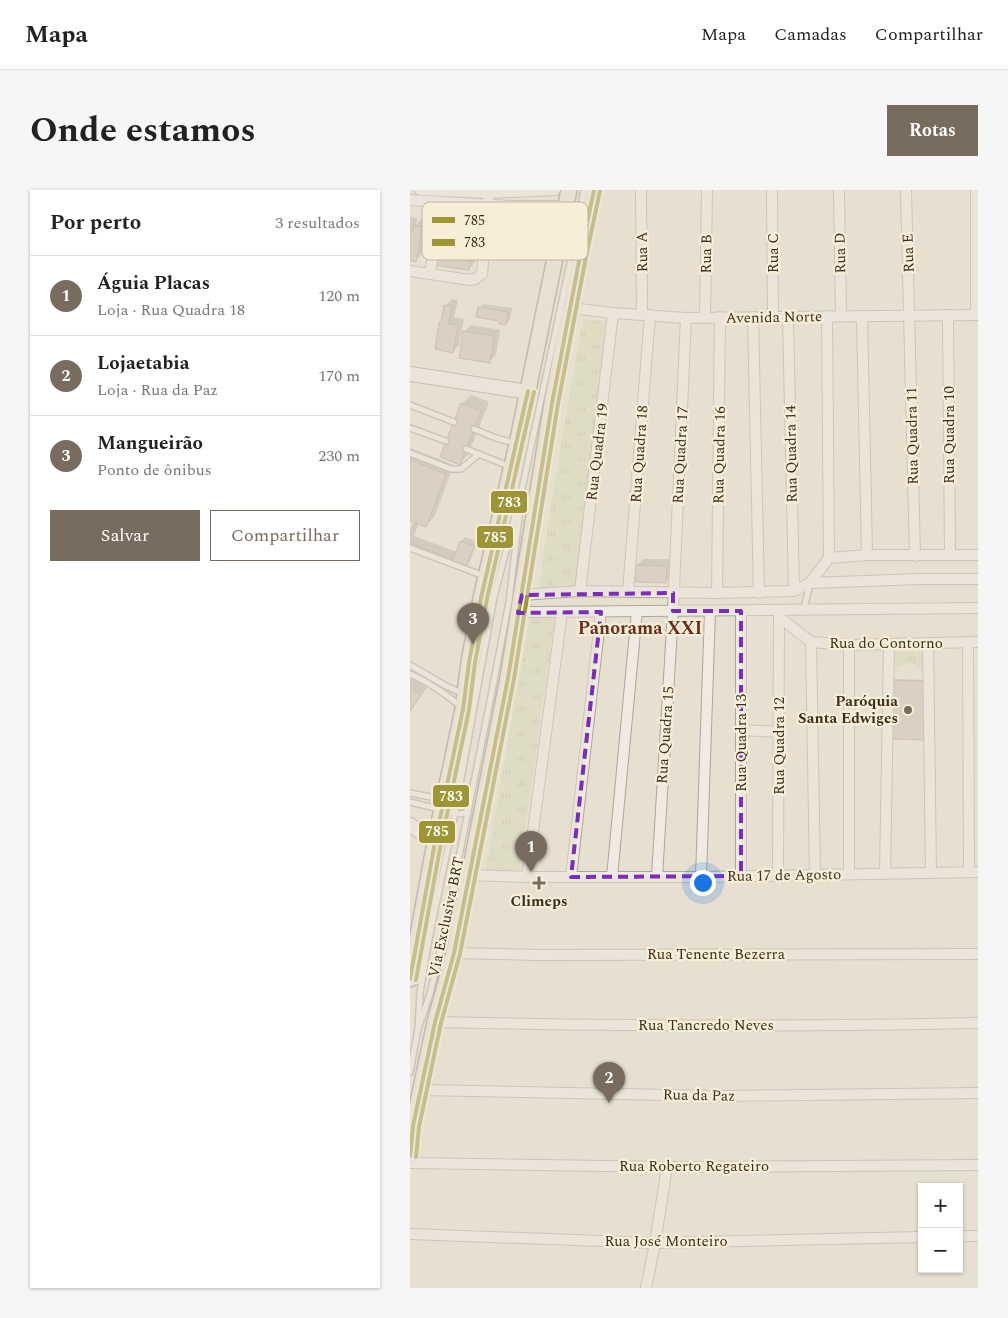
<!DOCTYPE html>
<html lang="pt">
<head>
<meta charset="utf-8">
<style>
	body { margin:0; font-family:Spectral,serif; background:#f6f6f6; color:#222 }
	.controls { position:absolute; right:15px; bottom:15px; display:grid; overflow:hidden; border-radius:0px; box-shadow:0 1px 4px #0004 }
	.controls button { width:45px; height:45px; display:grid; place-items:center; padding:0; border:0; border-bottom:1px solid #e0e0e0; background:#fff; color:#222; font:25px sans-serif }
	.you { position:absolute; left:292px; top:692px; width:18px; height:18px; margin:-12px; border:4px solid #fff; border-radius:50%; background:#1a73e8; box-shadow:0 0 0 8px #1a73e833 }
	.badge { display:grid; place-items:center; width:32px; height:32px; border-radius:50%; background:#786c5e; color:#fff; font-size:16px; font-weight:700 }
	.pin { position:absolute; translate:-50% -41px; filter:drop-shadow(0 1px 2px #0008) }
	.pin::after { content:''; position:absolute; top:26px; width:18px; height:15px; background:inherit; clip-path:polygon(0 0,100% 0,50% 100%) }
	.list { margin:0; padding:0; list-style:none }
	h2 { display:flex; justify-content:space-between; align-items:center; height:65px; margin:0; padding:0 20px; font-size:21px }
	h2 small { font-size:16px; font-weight:400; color:#767676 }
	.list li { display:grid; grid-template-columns:32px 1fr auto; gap:15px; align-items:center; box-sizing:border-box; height:80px; padding:0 20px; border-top:1px solid #e0e0e0 }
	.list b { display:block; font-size:19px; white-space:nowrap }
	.list p { margin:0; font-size:16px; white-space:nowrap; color:#767676 }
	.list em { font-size:16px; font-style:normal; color:#767676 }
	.actions { display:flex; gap:10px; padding:15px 20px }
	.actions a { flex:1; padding:11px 0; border:1px solid #786c5e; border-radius:0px; text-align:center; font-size:18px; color:#786c5e }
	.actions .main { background:#786c5e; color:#fff }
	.map { position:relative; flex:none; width:568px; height:1098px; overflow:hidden; border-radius:0px }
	header { display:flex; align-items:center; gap:30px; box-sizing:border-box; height:70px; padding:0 25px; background:#fff; border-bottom:1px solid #e0e0e0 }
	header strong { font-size:24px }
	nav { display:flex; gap:28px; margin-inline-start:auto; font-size:18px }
	.intro { display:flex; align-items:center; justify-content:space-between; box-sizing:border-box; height:120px; padding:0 30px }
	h1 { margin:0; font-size:35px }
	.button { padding:12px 22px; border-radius:0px; background:#786c5e; color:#fff; font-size:18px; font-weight:700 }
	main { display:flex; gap:30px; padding:0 30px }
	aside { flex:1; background:#fff; border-radius:0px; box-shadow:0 1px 4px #0004 }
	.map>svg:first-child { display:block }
	.park { fill:url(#park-tufts) }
	.shadow { fill:#0003 }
	.building { fill:#cbbfb2; stroke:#a89c90 }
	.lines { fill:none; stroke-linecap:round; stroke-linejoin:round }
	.lane-casing { stroke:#ada599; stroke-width:8 }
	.street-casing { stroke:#ada599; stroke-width:12 }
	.secondary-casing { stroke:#9c958a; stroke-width:16 }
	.primary-casing { stroke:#928b80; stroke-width:18 }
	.lane { stroke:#efebe3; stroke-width:5 }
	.street { stroke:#efebe3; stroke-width:10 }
	.secondary { stroke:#efebe3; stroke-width:14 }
	.primary { stroke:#e6e1d4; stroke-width:15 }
	.bus-1-casing { stroke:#f7eed8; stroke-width:8 }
	.bus-2-casing { stroke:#f7eed8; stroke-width:8 }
	.bus-1 { stroke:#9e9636; stroke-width:4 }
	.bus-2 { stroke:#9e9636; stroke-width:4 }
	.marked { fill:none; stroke:#7b2cbf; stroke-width:4; stroke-dasharray:10 6; stroke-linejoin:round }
	.poi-dot { fill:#786c5e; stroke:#f7eed8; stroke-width:2 }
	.labels { text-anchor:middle; stroke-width:4.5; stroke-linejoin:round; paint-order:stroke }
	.street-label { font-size:15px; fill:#3d2e20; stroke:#f7eed8 }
	.poi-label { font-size:15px; font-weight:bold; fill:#3d2e20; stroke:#f7eed8; text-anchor:end }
	.quarter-label { font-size:18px; font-weight:bold; fill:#6b2e1e; stroke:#f7eed8 }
	.key { fill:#f7eed8; stroke:#bfb4a1; stroke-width:1 }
	.key-label { font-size:14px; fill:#3d2e20 }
	.line-badge { stroke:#f7eed8; stroke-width:2 }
	.badge-label { font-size:14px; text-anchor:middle; font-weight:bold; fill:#fff }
</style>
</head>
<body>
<header>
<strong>Mapa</strong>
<nav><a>Mapa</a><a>Camadas</a><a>Compartilhar</a></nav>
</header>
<div class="intro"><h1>Onde estamos</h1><a class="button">Rotas</a></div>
<main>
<aside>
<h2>Por perto<small>3 resultados</small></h2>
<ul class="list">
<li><span class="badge">1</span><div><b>Águia Placas</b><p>Loja · Rua Quadra 18</p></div><em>120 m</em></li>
<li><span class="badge">2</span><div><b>Lojaetabia</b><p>Loja · Rua da Paz</p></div><em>170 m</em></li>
<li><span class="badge">3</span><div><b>Mangueirão</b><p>Ponto de ônibus</p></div><em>230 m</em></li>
</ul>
<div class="actions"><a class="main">Salvar</a><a>Compartilhar</a></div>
</aside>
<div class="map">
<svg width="568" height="1098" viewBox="0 0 568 1098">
	<defs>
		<pattern id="park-tufts" width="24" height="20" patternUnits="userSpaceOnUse" patternTransform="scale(1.25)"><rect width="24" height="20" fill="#d6d7b3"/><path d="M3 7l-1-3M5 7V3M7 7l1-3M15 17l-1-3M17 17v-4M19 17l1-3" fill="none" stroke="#b9b99a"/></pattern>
	</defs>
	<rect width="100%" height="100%" fill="#e7e0d1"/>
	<g class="park">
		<path d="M173 129 199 132 168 397 128 399 149 265Z"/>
		<path d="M123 427 145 428 109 683H75L119 430Z"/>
		<path d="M479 461 510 462 515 467 516 487 506 475C488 473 486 477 477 491Z"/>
	</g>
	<g class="shadow">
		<path d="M40 12 74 17 73 26 69 29 72 30 71 37 64 44 32 30 35 26 33 18Z"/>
		<path d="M0 27 7 28 6 35 11 29 18 31 12 64 5 71 0 70Z"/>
		<path d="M35 47 69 53 67 61 64 65H67L65 72 59 79 27 65 30 62 28 54Z"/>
		<path d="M42 109 48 110 44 127 54 129 49 155 43 162 31 133 33 131 35 116Z"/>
		<path d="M73 114 102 118 100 130 96 134 69 118Z"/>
		<path d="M61 135 90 140 86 165 80 171 53 143Z"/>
		<path d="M61 205 79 212 58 265 49 274 52 214Z"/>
		<path d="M0 258 44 275 24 327 16 336 9 333 4 346 47 362 51 352 55 347 67 352 60 371 56 376 0 355V340L2 335 5 332 0 330Z"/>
		<path d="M233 369H263L262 385 256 392 227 375Z"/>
		<path d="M0 481 19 495 0 522Z"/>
		<path d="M483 489 518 490V547Z"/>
	</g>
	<g class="building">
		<path d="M3 35 12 37 6 72 0 71V41L2 42Z"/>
		<path d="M27 53 63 59 61 69 55 68 54 70 61 72 59 80 24 75 25 65 31 66 32 63 26 62Z"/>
		<path d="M34 115 42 117 38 134 48 135 43 163 25 159 29 132 31 133Z"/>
		<path d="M68 117 98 122 96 135 89 134V131L66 127Z"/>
		<path d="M53 141 84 146 80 173 49 168Z"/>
		<path d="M51 213 71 221 50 275 30 267Z"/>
		<path d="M0 270 36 284 16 337 0 331Z"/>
		<path d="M50 351 64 356 56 377 42 372Z"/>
		<path d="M0 353 43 369 42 372 0 356Z"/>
		<path d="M225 375 257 376 256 393 225 392Z"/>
		<path d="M480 490 517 491V550L479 549Z"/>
		<path d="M0 497 11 505 0 521Z"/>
	</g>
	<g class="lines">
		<defs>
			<g id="lane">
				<path d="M0 215 44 232"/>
				<path d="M0 238 36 251"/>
				<path d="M64 239 86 248 104 253"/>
				<path d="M56 259 101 277"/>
				<path d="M0 263 41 279H51L69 264"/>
				<path d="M0 358 74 386"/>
				<path d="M394 419 400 393"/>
				<path d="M0 475 36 496 52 503"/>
				<path d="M0 484C17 491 53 514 62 530"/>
				<path d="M0 603 51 613 56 616 58 620 55 623 49 624 0 612"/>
				<path d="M8 839 10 803 19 749 43 633 84 407 112 299 159 78 174 0"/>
				<path d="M0 882 8 839 20 804 32 752 81 506 99 412 110 319"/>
			</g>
			<g id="street">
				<path d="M10 0 79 3 145 0"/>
				<path d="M231 0 232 125"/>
				<path d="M362 0 363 127"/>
				<path d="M429 0 431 126"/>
				<path d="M496 0 505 366"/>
				<path d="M566 0V125"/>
				<path d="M0 10 101 16H155"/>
				<path d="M26 43 74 51"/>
				<path d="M0 81 60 90 65 89 72 84 79 0"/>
				<path d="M20 84 31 12"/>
				<path d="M161 118 203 123 276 128 568 125"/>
				<path d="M538 125 540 365"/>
				<path d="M417 126 419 368"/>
				<path d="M452 126 457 365"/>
				<path d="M295 127 297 0"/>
				<path d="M343 127 349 403"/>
				<path d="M378 127 384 401"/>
				<path d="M400 393 419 368 457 365H568"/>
				<path d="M170 401 203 123"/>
				<path d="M218 402 240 125"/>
				<path d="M307 403 310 127"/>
				<path d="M112 405 170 401 307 403 384 401 400 393 510 389H568"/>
				<path d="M108 423 121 422 568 418"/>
				<path d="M369 423V427L401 452 439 455 568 452"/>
				<path d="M401 452 405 685"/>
				<path d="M558 452 559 682"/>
				<path d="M518 454 521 682"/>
				<path d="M439 455V684"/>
				<path d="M331 540 369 542"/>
				<path d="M475 684 479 454"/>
				<path d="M59 685 117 687H291L568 682"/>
				<path d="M368 685 369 427"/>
				<path d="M331 686V421"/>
				<path d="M117 687 152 422"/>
				<path d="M161 687 191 422"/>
				<path d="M202 687 227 421"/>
				<path d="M247 687 263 421 276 128"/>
				<path d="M291 687 300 421"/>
				<path d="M44 763 127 765 568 764"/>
				<path d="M25 832C206 836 387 837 568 833"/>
				<path d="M11 900 307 906 568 903"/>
				<path d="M0 973 257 977 568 975"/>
				<path d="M0 1044 245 1053 512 1047"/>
				<path d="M549 1046H568"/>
				<path d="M236 1098 245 1053 257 977"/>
			</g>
			<g id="secondary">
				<path d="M0 184 118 202"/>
				<path d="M0 635 25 652"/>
			</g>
			<g id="primary">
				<path d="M0 789 25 652 53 519 59 472 71 408 107 254 159 0"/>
				<path d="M0 966 3 936 25 832 44 763 98 488 142 213 170 66 184 0"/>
			</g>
		</defs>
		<use href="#lane" class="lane-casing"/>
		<use href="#street" class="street-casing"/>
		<use href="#secondary" class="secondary-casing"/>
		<use href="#primary" class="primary-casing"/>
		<use href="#lane" class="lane"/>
		<use href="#street" class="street"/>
		<use href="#secondary" class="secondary"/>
		<use href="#primary" class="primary"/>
		<defs>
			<g id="bus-1">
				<path d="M0 789 25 652 53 519 59 472 71 408 118 201"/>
				<path d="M0 966 3 936 25 832 44 763 98 488 142 213 170 66 184 0"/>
			</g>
			<g id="bus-2">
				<path d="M6 790 31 653 59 520 65 473 77 409 124 202"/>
				<path d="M6 967 9 937 31 833 50 764 104 489 148 214 176 67 190 1"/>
			</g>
		</defs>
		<use href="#bus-1" class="bus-1-casing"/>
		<use href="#bus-2" class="bus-2-casing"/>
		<use href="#bus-1" class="bus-1"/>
		<use href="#bus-2" class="bus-2"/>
	</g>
	<path d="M0 0H568V1098H0ZM263 403V421H331V686L161 687 191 422 108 423 112 405Z" fill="#e7e0d1" fill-opacity=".55" fill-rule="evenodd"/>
	<path class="marked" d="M263 403V421H331V686L161 687 191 422 108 423 112 405Z"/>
	<g class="poi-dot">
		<circle cx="498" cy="520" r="5"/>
		<path d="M126.5 685.5h5v5h5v5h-5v5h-5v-5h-5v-5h5z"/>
	</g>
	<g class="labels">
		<g class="street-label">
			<text transform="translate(232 62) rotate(-91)" y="5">Rua A</text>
			<text transform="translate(363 63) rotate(-90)" y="5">Rua C</text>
			<text transform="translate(430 63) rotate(-91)" y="5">Rua D</text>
			<text transform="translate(498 63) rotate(-92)" y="5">Rua E</text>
			<text transform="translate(296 64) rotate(-89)" y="5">Rua B</text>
			<text transform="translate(364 127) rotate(-1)" y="5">Avenida Norte</text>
			<text transform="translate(539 245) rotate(-90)" y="5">Rua Quadra 10</text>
			<text transform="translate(502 246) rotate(-91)" y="5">Rua Quadra 11</text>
			<text transform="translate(187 262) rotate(-83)" y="5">Rua Quadra 19</text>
			<text transform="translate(229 264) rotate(-86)" y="5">Rua Quadra 18</text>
			<text transform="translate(381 264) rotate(-91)" y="5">Rua Quadra 14</text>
			<text transform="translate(270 265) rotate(-87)" y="5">Rua Quadra 17</text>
			<text transform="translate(309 265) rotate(-89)" y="5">Rua Quadra 16</text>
			<text x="476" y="458">Rua do Contorno</text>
			<text transform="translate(255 545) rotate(-86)" y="5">Rua Quadra 15</text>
			<text transform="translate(331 553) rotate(-90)" y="5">Rua Quadra 13</text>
			<text transform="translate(369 556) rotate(-90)" y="5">Rua Quadra 12</text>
			<text transform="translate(374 685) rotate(-1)" y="5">Rua 17 de Agosto</text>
			<text transform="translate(36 727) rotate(-78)" y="5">Via Exclusiva BRT</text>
			<text x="306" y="769">Rua Tenente Bezerra</text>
			<text x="296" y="840">Rua Tancredo Neves</text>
			<text transform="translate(289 905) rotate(1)" y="5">Rua da Paz</text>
			<text x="284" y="981">Rua Roberto Regateiro</text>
			<text x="256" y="1056">Rua José Monteiro</text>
		</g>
		<g class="poi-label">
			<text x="488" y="516">Paróquia<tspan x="488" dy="17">Santa Edwiges</tspan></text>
			<text x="129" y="716" text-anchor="middle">Climeps</text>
		</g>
		<g class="quarter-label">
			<text x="230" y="444">Panorama XXI</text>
		</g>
	</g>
	<rect x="12" y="12" width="166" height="58" rx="8" class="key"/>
	<rect x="22" y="27" width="23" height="6" fill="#9e9636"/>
	<rect x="22" y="49" width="23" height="7" fill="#9e9636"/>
	<g class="key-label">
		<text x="54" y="35">785</text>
		<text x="54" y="57">783</text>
	</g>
	<g class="line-badge">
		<rect x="80" y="300" width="38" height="24" rx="5" fill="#9e9636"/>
		<rect x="66" y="335" width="38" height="24" rx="5" fill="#9e9636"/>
		<rect x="22" y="594" width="38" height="24" rx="5" fill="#9e9636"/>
		<rect x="8" y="630" width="38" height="24" rx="5" fill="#9e9636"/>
	</g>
	<g class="badge-label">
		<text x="99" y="317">783</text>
		<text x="85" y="352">785</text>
		<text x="41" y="611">783</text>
		<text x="27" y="646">785</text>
	</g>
</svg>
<div class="controls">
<button>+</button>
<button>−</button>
</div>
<div class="you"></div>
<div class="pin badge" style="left:121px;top:682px">1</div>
<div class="pin badge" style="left:199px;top:913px">2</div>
<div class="pin badge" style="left:63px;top:454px">3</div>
</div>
</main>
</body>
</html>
